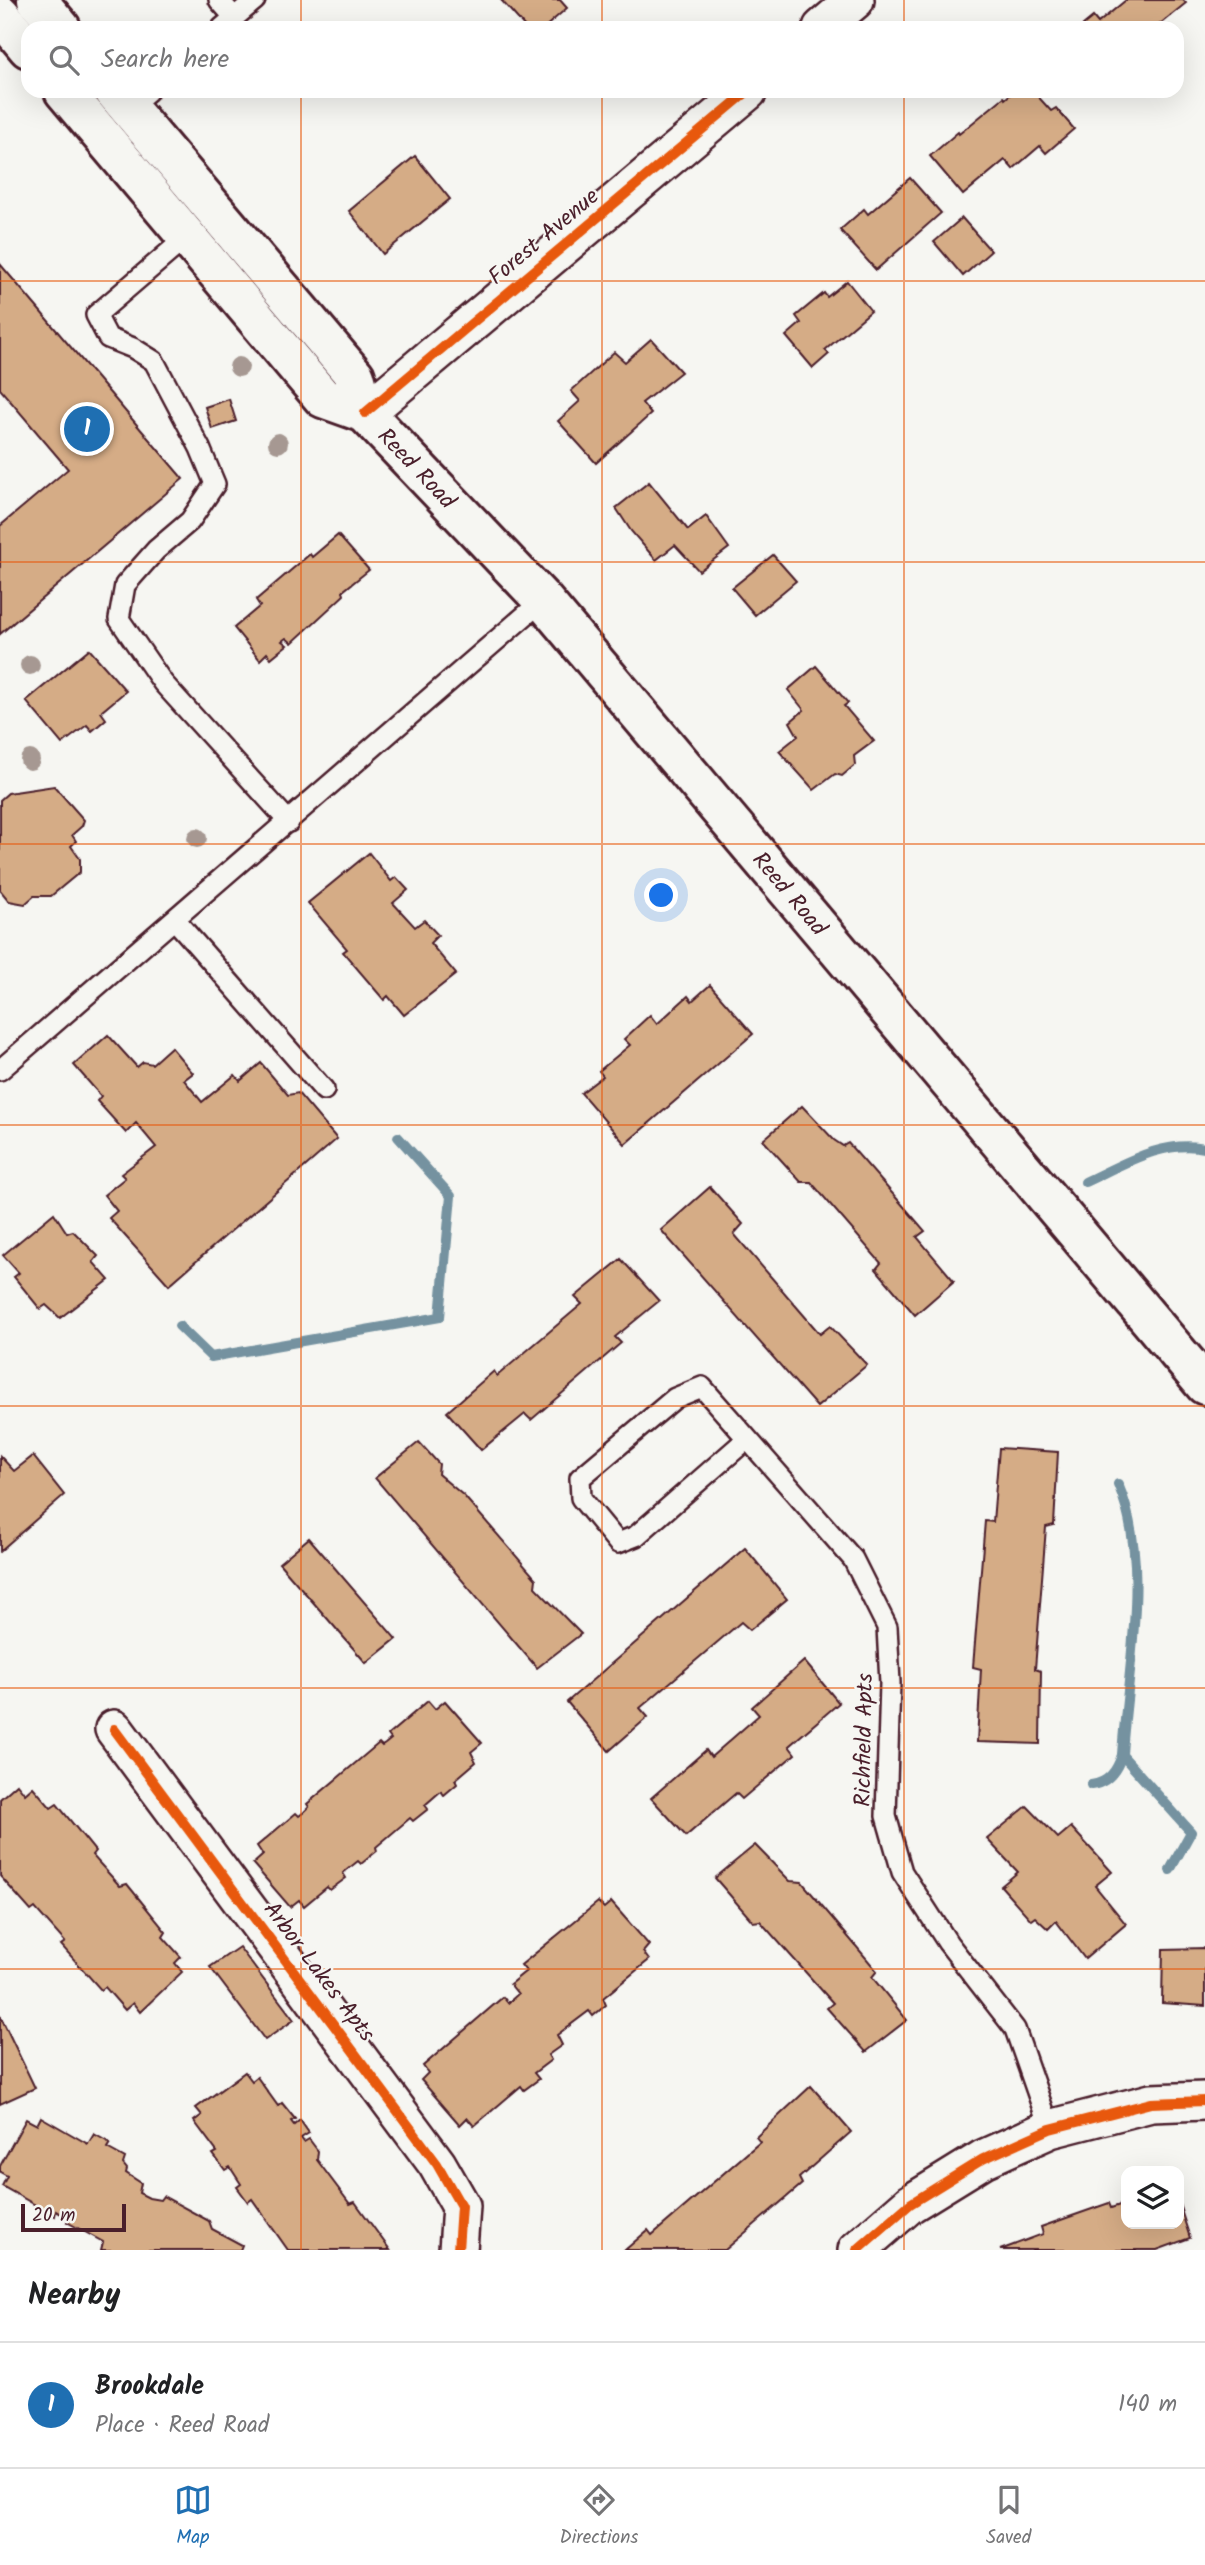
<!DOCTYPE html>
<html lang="en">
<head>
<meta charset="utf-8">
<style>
	body { margin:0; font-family:Kalam,sans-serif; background:#f6f6f6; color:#202124 }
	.controls { position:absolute; right:21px; bottom:21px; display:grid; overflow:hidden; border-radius:14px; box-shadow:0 7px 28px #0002 }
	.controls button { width:63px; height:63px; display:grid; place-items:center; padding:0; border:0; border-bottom:2px solid #e0e0e0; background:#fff; color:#202124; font:35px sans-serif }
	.scale { position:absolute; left:21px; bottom:18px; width:105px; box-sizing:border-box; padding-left:7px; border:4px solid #4a1f2b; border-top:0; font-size:19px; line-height:24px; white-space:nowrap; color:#4a1f2b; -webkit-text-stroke:5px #f6f6f2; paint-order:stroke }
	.you { position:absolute; left:662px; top:896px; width:24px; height:24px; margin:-18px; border:5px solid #fff; border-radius:50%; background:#1a73e8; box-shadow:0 0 0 10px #1a73e833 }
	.badge { display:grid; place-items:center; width:46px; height:46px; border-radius:50%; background:#1f6fb2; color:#fff; font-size:23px; font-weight:700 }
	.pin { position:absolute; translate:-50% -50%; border:4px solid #fff; box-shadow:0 2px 7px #0006 }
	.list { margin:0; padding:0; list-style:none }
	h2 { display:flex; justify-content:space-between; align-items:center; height:91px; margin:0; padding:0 28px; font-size:30px }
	h2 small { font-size:23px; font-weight:400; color:#757577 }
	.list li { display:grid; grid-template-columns:46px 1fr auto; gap:21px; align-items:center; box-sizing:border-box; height:126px; padding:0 28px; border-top:2px solid #e0e0e0 }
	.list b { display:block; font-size:26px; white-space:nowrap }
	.list p { margin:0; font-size:23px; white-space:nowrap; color:#757577 }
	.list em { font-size:23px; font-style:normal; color:#757577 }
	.icon { flex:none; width:38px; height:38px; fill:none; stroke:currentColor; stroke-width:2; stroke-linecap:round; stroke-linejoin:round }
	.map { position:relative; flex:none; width:1205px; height:2250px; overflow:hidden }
	.search { position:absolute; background:#fff; box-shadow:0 7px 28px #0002; left:21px; right:21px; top:21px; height:77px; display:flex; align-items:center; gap:18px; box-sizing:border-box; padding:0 24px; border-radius:21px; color:#757577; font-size:26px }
	.sheet { height:217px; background:#fff }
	nav { display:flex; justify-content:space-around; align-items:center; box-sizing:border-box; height:98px; border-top:2px solid #e0e0e0; background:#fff; font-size:19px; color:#757577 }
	nav a { display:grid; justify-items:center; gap:4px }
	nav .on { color:#1f6fb2 }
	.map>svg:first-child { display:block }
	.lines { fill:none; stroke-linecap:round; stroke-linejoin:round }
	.stream { stroke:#7492a0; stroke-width:10 }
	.building { fill:#d5ac86; stroke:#4a1f2b; stroke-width:2 }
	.lane-casing { stroke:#4a1f2b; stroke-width:24 }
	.street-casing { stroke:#4a1f2b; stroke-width:42 }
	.secondary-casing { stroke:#4a1f2b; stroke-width:44 }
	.lane { stroke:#f6f6f2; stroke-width:19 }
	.street { stroke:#f6f6f2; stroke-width:37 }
	.secondary { stroke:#f6f6f2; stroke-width:38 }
	.cycleway-casing { stroke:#f6f6f2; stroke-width:15 }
	.cycleway { stroke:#e8590c; stroke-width:10 }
	.tree { fill:#a69892 }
	.grid { fill:none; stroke:#e8590c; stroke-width:2; stroke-opacity:0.55 }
	.labels { text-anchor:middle; stroke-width:5; stroke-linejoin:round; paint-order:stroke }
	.street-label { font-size:23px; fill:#4a1f2b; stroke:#f6f6f2 }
</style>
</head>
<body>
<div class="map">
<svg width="1205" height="2250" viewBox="0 0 1205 2250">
	<rect width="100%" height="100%" fill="#f6f6f2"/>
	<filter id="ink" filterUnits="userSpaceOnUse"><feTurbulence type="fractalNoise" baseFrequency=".0143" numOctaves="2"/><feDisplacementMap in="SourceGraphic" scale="14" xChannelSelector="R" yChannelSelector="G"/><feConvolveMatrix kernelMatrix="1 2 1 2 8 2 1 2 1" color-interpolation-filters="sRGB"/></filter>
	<g filter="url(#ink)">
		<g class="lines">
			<g class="stream">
				<path d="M1085 1182C1122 1165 1163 1139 1205 1148"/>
				<path d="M179 1326 211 1357 440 1317 451 1196 398 1137"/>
				<path d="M1122 1755 1191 1832 1170 1870"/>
				<path d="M1091 1785C1109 1783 1117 1770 1122 1755 1127 1671 1152 1563 1118 1484"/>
			</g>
		</g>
		<g class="building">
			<path d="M501 0H560L567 8 544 28H526Z"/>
			<path d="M1126 0H1183L1186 3 1155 28H1086L1083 25 1093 17 1098 23Z"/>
			<path d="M1014 91H1033L1051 111 1056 108 1074 129 1046 153 1040 146 1013 169 1005 160 963 195 930 156 958 132 959 134 1004 97 1005 99Z"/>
			<path d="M415 156 450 199 383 254 349 211Z"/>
			<path d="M910 178 941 213 876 270 840 230 864 209 868 214Z"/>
			<path d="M962 218 991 251 963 276 934 242Z"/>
			<path d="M0 264 183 479 0 634V526L68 469 0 389Z"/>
			<path d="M847 281 871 311 825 350 829 354 813 368 786 336 801 323 796 316 824 293 827 297Z"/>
			<path d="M651 339 681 372 642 403 651 414 596 463 558 421 580 401 571 391 614 352 625 362Z"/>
			<path d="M229 399 236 421 212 429 205 407Z"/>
			<path d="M649 482 688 530 706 516 729 548 699 571 675 545 656 560 631 531 616 508Z"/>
			<path d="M338 535 369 570 343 591 344 595 292 643 286 638 282 641 287 645 271 658 267 653 260 660 234 628 260 606 256 600 310 554 312 557Z"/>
			<path d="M773 555 796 581 755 615 732 588Z"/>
			<path d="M89 649 126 691 101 712 106 719 92 731 87 725 62 744 26 701Z"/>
			<path d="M816 666 848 703 844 706 874 741 854 756 855 765 842 776 835 774 814 790 779 751 798 736 790 722 804 710 788 690Z"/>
			<path d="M54 786 84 820 82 826 72 835 76 841 71 846 80 859V872L51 896H34L25 904 9 901 0 890V800L8 793Z"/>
			<path d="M369 853 391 881 396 877 408 890 393 903 415 927 424 920 438 935 430 943 456 974 404 1015 388 996 384 1000 343 952 347 949 308 903Z"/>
			<path d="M710 985 753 1034 625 1144 581 1093 603 1076 599 1071 630 1045 624 1039 650 1015 657 1024 688 996 692 1001Z"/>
			<path d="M108 1035 137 1067 143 1062 152 1064 171 1047 193 1073 184 1080 202 1102 235 1075 240 1081 261 1063 288 1095 298 1093 337 1139 169 1285 109 1218 117 1211 104 1195 125 1178 121 1174 156 1147 136 1123 126 1133 97 1101 101 1096 74 1065Z"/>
			<path d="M802 1106 834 1140 843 1146 848 1143 906 1209 925 1231 917 1237 954 1281 915 1315 876 1269 881 1263 811 1182H801L763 1140Z"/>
			<path d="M710 1187 743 1224 734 1234 820 1334 830 1326 867 1365 817 1407 661 1230Z"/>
			<path d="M54 1213 67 1233 73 1231 98 1256 93 1262 109 1280 60 1318 46 1305 40 1309 14 1277 19 1273 3 1255Z"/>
			<path d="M621 1259 659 1301 615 1337 621 1343 531 1420 525 1414 481 1450 447 1412 494 1371 497 1376 582 1304 575 1297Z"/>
			<path d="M419 1442 439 1464 438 1474 464 1496 536 1579 535 1587 581 1634 537 1668 375 1478Z"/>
			<path d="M999 1448 1058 1452 1054 1525 1046 1527 1035 1669 1041 1671 1040 1744 977 1742 981 1669 973 1667 985 1521 993 1522Z"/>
			<path d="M0 1456 14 1471 33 1456 64 1495 0 1551Z"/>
			<path d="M309 1538 396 1639 366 1663 279 1563Z"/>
			<path d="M745 1548 787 1599 750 1630 741 1622 640 1708 648 1717 609 1751 567 1702Z"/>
			<path d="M804 1661 839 1703 789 1746 795 1754 742 1799 736 1793 686 1836 651 1798 706 1750 711 1757 759 1715 752 1707Z"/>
			<path d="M428 1701 435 1709 445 1701 482 1743 471 1752 476 1762 455 1780 457 1784 444 1795 441 1791 425 1805 428 1809 413 1821 410 1818 376 1847 377 1851 361 1864 358 1861 343 1873 346 1878 330 1890 327 1887 304 1906 299 1900 290 1907 253 1864 263 1855 257 1846 296 1813 299 1816 304 1812 309 1807 307 1804 379 1743 382 1746 385 1744 391 1739 388 1735Z"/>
			<path d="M17 1784 25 1794 33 1787 51 1808 57 1804 95 1851 92 1855 120 1886 127 1884 166 1932 163 1937 181 1957 175 1963 182 1972 140 2012 133 2003 125 2010 105 1987 101 1990 61 1945 65 1942 35 1908 31 1911 0 1876V1799Z"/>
			<path d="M1027 1806 1058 1838 1071 1827 1112 1872 1095 1886 1126 1924 1085 1959 1056 1921 1048 1929 1035 1917 1031 1920 1001 1886 1018 1872 987 1839Z"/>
			<path d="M755 1845 790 1881 802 1882 877 1971 872 1977 907 2020 866 2052 827 2008 833 2003 760 1921 753 1922 715 1878Z"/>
			<path d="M598 1902 604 1908 611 1902 649 1945 643 1952 649 1960 603 1998 606 2005 593 2016 589 2011 557 2035 562 2045 548 2055 551 2060 534 2073 539 2079 524 2090 521 2086 474 2126 467 2118 460 2125 421 2080 428 2073 423 2066 503 1997 508 2003 518 1994 510 1984 526 1971 521 1965Z"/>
			<path d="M239 1947 294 2020 265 2040 210 1967Z"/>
			<path d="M1205 1948V2006L1162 2003 1163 1949Z"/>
			<path d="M0 2015 35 2088 0 2104Z"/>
			<path d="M245 2072 252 2081 257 2077 278 2106 282 2103 295 2119 291 2121 294 2125 300 2120 309 2133 301 2138 304 2142 309 2139 318 2151 317 2160 350 2204 355 2202 390 2250H288L252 2199 248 2202 237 2187 241 2184 230 2167 225 2170 213 2154 217 2152 194 2121 202 2115 196 2108Z"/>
			<path d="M811 2086 851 2132 799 2178 802 2184 725 2250H625L648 2230 652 2235 760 2142 756 2137Z"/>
			<path d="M41 2117 88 2144 94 2134 110 2143 107 2148 125 2158 123 2164 127 2169 126 2173 141 2183 139 2193 149 2198 160 2200 163 2196 209 2221 212 2229 242 2245 240 2250H101L103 2242 67 2222 69 2219 56 2211 55 2216 2 2186 7 2176 0 2172V2166L26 2119 37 2125Z"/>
			<path d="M1109 2203 1111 2208 1126 2203V2224H1179V2204L1190 2238 1157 2250H1000L1043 2234 1041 2227Z"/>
		</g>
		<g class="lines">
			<defs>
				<g id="lane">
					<path d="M219 0 234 17"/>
					<path d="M222 28 255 0"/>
					<path d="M128 108 148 91"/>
					<path d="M187 237 96 315 108 338 133 348 154 361 200 448 215 484 190 521 156 550 125 585 119 619 163 683 289 822"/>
					<path d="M175 920 324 1090"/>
					<path d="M0 1070 543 600"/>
					<path d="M747 1439 636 1536 618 1543 581 1498 580 1478 675 1398 702 1387 853 1559 887 1627 890 1683 886 1816 902 1872 948 1943 1015 2029 1050 2129"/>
				</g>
				<g id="street">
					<path d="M822 28 855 0"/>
					<path d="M365 413 748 91"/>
					<path d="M114 1729 437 2164 461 2206 458 2250"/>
					<path d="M857 2250 910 2204 983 2159 1050 2129 1151 2103 1205 2101"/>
				</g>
				<g id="secondary">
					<path d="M37 0 61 28"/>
					<path d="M0 14 28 48"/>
					<path id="s1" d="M64 91 323 398 365 413 543 600 1205 1385"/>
					<path d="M114 91 355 376 365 413"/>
				</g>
			</defs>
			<use href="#lane" class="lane-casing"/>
			<use href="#street" class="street-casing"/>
			<use href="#secondary" class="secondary-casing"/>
			<use href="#lane" class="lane"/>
			<use href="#street" class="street"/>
			<use href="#secondary" class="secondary"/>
			<defs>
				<g id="cycleway">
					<path d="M365 413 748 91"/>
					<path d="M114 1729 437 2164 461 2206 458 2250"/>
					<path d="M857 2250 910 2204 983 2159 1050 2129 1151 2103 1205 2101"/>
				</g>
			</defs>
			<use href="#cycleway" class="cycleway-casing"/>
			<use href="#cycleway" class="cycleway"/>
		</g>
		<g class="tree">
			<circle cx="239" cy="367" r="10"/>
			<circle cx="278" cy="443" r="10"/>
			<circle cx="30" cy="665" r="10"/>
			<circle cx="30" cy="760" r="10"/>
			<circle cx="197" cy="838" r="10"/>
		</g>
	</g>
	<path class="grid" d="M301 0V28M602 0V28M904 0V28M301 91V2250M602 91V2250M904 91V2250M0 281H1205M0 562H1205M0 844H1205M0 1125H1205M0 1406H1205M0 1688H1205M0 1969H1205"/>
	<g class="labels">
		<g class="street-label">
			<text transform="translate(543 236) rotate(-40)" y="8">Forest Avenue</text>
			<text dy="8" stroke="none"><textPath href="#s1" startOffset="522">Reed Road</textPath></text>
			<text dy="8" stroke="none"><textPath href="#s1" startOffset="1088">Reed Road</textPath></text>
			<text transform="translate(863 1740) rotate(-89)" y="8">Richfield Apts</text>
			<text transform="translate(320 1971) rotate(53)" y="8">Arbor Lakes Apts</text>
		</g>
	</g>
</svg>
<div class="controls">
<button><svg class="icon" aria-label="layers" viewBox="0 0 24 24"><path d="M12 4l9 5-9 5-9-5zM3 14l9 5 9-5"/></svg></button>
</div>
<div class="scale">20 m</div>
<div class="you"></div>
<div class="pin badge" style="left:87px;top:429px">1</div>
<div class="search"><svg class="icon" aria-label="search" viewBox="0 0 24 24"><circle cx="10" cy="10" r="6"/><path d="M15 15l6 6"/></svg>Search here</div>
</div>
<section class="sheet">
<h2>Nearby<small></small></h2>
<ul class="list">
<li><span class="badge">1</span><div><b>Brookdale</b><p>Place · Reed Road</p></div><em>140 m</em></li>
</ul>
</section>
<nav>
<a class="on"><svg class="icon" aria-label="map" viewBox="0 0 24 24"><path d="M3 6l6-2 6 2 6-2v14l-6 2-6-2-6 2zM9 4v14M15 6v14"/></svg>Map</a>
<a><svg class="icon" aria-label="directions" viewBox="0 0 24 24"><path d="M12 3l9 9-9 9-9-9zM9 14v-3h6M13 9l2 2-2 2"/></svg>Directions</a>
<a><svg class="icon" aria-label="saved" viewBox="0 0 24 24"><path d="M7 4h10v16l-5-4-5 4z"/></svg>Saved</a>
</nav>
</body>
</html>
